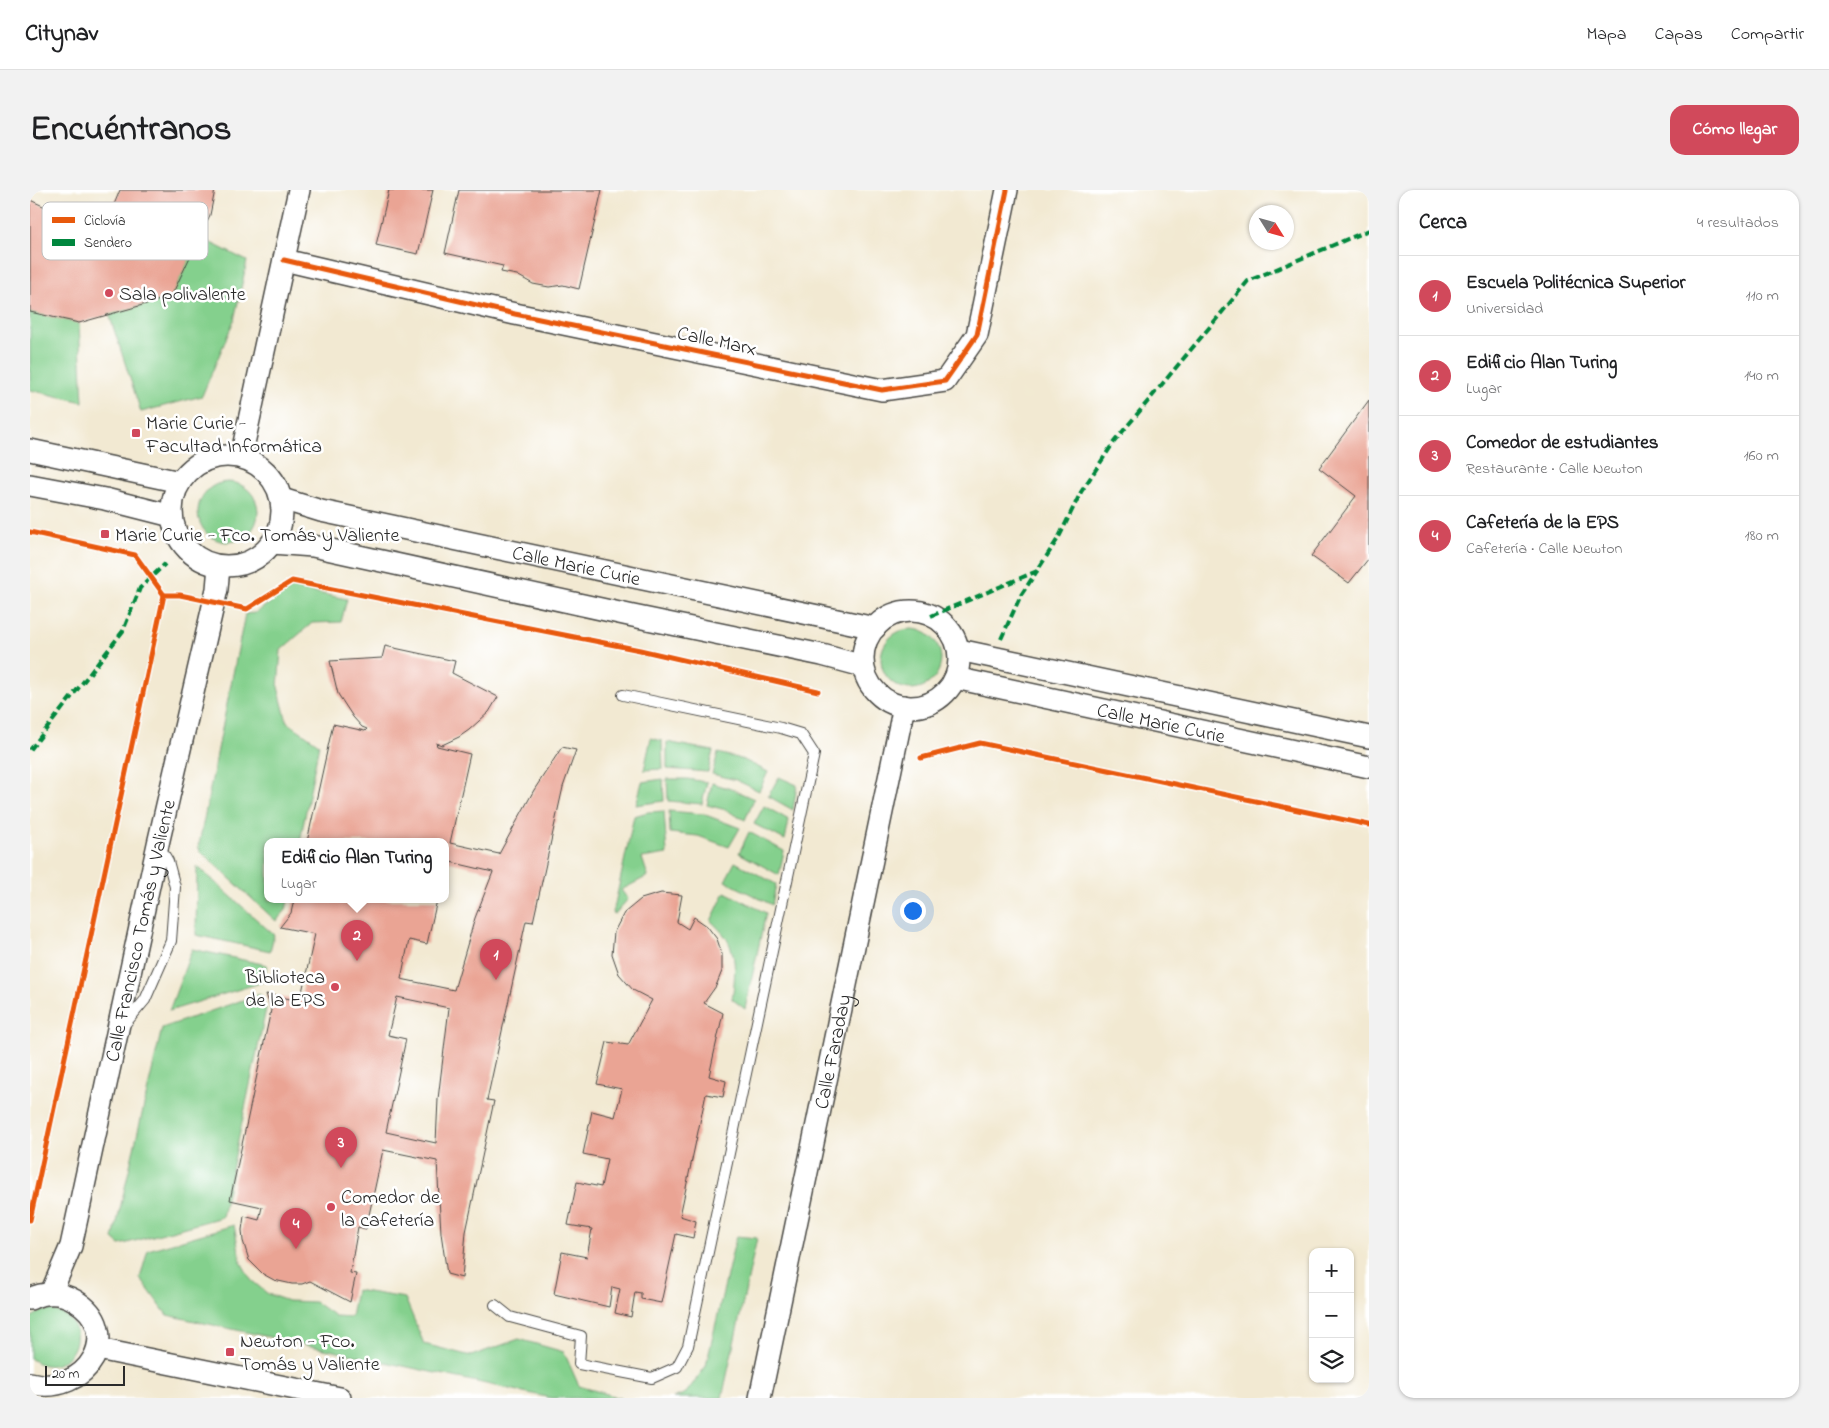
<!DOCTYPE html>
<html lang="es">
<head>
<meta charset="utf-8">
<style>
	body { margin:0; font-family:"Indie Flower",sans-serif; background:#f2f2f2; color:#202124 }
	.controls { position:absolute; right:15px; bottom:15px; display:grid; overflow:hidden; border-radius:10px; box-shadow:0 1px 4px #0004 }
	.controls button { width:45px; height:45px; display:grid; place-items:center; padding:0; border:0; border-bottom:1px solid #e0e0e0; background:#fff; color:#202124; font:25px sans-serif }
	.compass { position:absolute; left:1219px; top:15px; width:45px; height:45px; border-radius:50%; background:#fff; box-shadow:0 1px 4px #0004; rotate:127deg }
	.scale { position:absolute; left:15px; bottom:12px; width:80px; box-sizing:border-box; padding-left:5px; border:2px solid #2b2b2b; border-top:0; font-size:14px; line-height:18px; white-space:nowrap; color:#2b2b2b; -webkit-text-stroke:4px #fff; paint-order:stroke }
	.you { position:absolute; left:882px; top:720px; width:18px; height:18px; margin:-12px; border:4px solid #fff; border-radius:50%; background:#1a73e8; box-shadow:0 0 0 8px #1a73e833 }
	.badge { display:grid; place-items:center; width:32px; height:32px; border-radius:50%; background:#d1495b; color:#fff; font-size:16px; font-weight:700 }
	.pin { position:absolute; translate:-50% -41px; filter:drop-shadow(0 1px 2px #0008) }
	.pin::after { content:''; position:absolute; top:26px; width:18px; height:15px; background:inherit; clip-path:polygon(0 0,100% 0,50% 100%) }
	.popup { position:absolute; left:234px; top:648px; width:185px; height:65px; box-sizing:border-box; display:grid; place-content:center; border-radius:10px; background:#fff; filter:drop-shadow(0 1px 4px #0005); font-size:16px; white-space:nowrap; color:#757577 }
	.popup b { font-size:19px; color:#202124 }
	.popup::after { content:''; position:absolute; left:50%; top:100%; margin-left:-10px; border:10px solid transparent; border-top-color:#fff }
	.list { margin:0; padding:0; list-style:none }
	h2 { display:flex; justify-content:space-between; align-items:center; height:65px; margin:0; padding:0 20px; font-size:21px }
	h2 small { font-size:16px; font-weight:400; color:#757577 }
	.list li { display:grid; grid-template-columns:32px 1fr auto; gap:15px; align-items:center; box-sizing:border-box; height:80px; padding:0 20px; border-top:1px solid #e0e0e0 }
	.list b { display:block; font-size:19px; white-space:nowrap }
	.list p { margin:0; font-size:16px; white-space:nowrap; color:#757577 }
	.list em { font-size:16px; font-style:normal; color:#757577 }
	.icon { flex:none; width:28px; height:28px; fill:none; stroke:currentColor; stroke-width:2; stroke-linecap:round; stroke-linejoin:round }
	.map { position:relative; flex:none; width:1339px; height:1208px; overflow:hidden; border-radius:15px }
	header { display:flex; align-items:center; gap:30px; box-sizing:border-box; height:70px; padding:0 25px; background:#fff; border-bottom:1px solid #e0e0e0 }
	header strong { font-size:24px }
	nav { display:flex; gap:28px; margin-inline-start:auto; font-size:18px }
	.intro { display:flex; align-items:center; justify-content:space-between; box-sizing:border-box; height:120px; padding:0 30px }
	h1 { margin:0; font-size:35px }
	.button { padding:12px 22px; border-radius:15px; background:#d1495b; color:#fff; font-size:18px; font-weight:700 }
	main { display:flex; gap:30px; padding:0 30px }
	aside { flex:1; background:#fff; border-radius:15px; box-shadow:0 1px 4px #0004 }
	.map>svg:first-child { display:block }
	.green { fill:#84d08d; stroke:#587e5c }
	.building { fill:#eaa494; fill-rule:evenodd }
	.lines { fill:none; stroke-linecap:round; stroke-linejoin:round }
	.service-casing { stroke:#494844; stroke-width:12 }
	.minor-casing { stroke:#494844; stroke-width:24 }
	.service { stroke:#fff; stroke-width:10 }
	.minor { stroke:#fff; stroke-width:21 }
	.quiet { stroke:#00873e; stroke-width:4; stroke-dasharray:8 4; stroke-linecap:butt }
	.cycleway-casing { stroke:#fff; stroke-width:8 }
	.cycleway { stroke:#e8590c; stroke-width:5 }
	.poi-dot { fill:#d1495b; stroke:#fff; stroke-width:2 }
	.labels { text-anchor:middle; stroke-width:5; stroke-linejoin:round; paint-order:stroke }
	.poi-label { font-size:20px; fill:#2b2b2b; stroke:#fff; text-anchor:start }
	.street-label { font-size:20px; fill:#2b2b2b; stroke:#fff }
	.key { fill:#fff; stroke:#bfbfbf; stroke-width:1 }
	.key-label { font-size:14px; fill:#2b2b2b }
</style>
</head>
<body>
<header>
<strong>Citynav</strong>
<nav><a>Mapa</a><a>Capas</a><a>Compartir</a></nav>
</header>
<div class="intro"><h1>Encuéntranos</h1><a class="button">Cómo llegar</a></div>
<main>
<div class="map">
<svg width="1339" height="1208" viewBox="0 0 1339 1208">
	<rect width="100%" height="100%" fill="#fff"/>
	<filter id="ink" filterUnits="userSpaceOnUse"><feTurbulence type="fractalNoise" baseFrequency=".02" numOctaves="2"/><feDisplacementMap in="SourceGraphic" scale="10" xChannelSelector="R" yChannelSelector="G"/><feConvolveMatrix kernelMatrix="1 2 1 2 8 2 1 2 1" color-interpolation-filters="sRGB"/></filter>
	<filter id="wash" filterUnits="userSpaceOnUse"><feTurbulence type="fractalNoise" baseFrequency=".0096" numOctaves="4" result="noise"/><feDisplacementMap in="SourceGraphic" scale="20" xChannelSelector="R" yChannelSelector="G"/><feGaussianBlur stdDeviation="1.12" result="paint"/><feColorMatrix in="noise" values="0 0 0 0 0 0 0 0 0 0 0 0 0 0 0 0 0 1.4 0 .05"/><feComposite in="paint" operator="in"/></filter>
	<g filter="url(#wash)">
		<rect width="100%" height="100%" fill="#f2e9d2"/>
		<g class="green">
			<path d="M169 47 217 71 204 130 172 206 111 222 79 124 141 107Z"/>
			<path d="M0 122 49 133 53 212 0 200Z"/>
			<circle cx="198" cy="322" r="30"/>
			<path d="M262 398 317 409 311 432 282 433 251 460 248 497 257 532 289 554 270 652H238V710H258L256 720 246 731 168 659 215 424 225 423Z"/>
			<circle cx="881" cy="469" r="30"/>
			<path d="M621 548 632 551 633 579 614 580Z"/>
			<path d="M637 552 683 561 678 582 637 579Z"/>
			<path d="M688 563 714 570 738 582 729 601 706 590 682 584Z"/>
			<path d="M749 587 767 595 763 620 738 606Z"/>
			<path d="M633 589 634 611 606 615 612 592Z"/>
			<path d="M637 589H657L677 592 672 614 638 611Z"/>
			<path d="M682 593 704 600 724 609 715 630 696 620 677 615Z"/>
			<path d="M734 616 759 630 755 650 724 634Z"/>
			<path d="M634 621 637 664 612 668 618 686 591 700 598 709 585 724 583 723 604 626 618 622Z"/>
			<path d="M639 621 673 624 710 638 699 657 668 646 640 643Z"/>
			<path d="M719 642 754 661 749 685 709 663Z"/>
			<path d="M705 672 746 694 742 715 695 691Z"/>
			<path d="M167 676 244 745 240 761 166 745Z"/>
			<path d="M695 702 736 723 715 819 702 809C705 789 708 765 695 746 691 741 686 736 681 731Z"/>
			<path d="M162 759 237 775 233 792 139 821Z"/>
			<path d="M230 804 236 819 192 1027 90 1055 83 1049 132 838Z"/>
			<path d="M204 1035 211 1072 221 1090 238 1104 258 1111 285 1112 305 1126 321 1127 326 1100 375 1108 394 1154 441 1166 489 1149 534 1162 549 1196 591 1208H521L137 1125 110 1088 118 1060Z"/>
			<path d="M706 1046 727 1048 692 1208H643L656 1203 676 1176Z"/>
			<path d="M22 1120C71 1132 37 1197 0 1168V1128L12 1121Z"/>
		</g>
		<g id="blocks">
			<g class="building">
				<path d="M90 0H185L180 25 141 107 49 133 0 122V10L59 37 83 17Z"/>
				<path d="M359 0H403L388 64 346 55Z"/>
				<path d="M429 0H572L549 99 533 95 519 97 503 94 487 85 471 82 473 76 415 63Z"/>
				<path d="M1339 210V368L1319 393 1281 366 1326 306 1289 278Z"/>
				<path d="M355 456 425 471 422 483 468 507 459 522 439 540 429 547 412 555 406 553 407 556 440 564 420 653 469 664 504 600 532 557 546 560 533 597 503 732 496 731 457 910 464 911 436 1042 432 1088 417 1084 411 1043 407 971 353 960 336 1039 328 1037 320 1083 326 1084 320 1112 280 1091 272 1094H262L244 1090 233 1084 219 1070 213 1051 212 1040 214 1026 229 1030 232 1017 200 1010 241 820 236 804 270 811 285 744 250 737 261 723 264 710H407L397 754 379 750 371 789 424 800 445 728 463 682 416 671V652H277L303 534 335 541 337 539 332 537 323 527 308 504 300 471 352 468ZM367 807 419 818 408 909 406 953 356 942 376 849 358 845Z"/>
				<path d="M631 703 652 705 647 732 658 739 664 727 677 736 687 749 692 764V781L686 796 674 813 693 823 679 886 696 891 693 907 676 904 650 1026 666 1031 663 1048 646 1044 631 1113 611 1109V1103L605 1102 601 1127 585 1123 590 1099 582 1097 579 1117 524 1104 532 1062 557 1067 562 1039 538 1035 547 992 571 997 577 969 553 964 562 921 585 927 592 899 567 894 577 852 598 855 622 810 603 800 589 784 582 764 584 742 594 723 611 709Z"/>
			</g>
		</g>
	</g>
	<g filter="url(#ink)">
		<use href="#blocks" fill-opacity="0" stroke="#494844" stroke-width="1"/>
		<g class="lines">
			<defs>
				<g id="service">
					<path d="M94 835 115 810 141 751 145 697 138 671 129 656"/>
					<path d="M465 1115 480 1127 551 1146 549 1174 622 1188 647 1177 658 1156 784 564 771 544 751 538 593 505"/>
				</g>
				<g id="minor">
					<path d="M254 70 485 124 852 200 915 191 947 145 977 0"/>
					<path d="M0 260 150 292"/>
					<circle cx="197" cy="321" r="55"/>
					<path d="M211 267 269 0"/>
					<path d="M0 295 75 309 142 326"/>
					<path id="s1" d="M252 309 291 321 845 438"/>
					<path d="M242 353 283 356 603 426 792 465 833 476"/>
					<circle cx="881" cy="469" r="48"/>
					<path d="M929 460 1339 547"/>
					<path id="s2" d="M925 488 1339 577"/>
					<path id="s3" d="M21 1103 41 1056 128 654 187 399 189 376"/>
					<path d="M0 1109C14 1102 31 1102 44 1110 97 1140 57 1208 0 1193"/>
					<path d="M68 1159 310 1208"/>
					<path id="s4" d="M730 1208 874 516"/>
				</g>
			</defs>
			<use href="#service" class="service-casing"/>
			<use href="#minor" class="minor-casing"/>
			<use href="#service" class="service"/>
			<use href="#minor" class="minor"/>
			<g class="quiet">
				<path d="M901 426 1007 381 1029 347 1051 302 1084 252 1218 91 1339 40"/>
				<path d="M971 449 991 405 1007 381"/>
				<path d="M0 560 93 441 110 398 135 374"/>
			</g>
			<defs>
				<g id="cycleway">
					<path d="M254 70 485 124 852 200 915 191 947 145 977 0"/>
					<path d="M0 342 105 365 134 405"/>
					<path d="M891 568 950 553 1339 635"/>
					<path d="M0 1030 134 405H150L217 419 262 391 610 460 788 501"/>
				</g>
			</defs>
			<use href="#cycleway" class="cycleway-casing"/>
			<use href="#cycleway" class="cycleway"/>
		</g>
	</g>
	<g class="poi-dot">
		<circle cx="79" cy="103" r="5"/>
		<rect x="101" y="238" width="10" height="10" rx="2.5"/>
		<rect x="70" y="339" width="10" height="10" rx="2.5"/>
		<circle cx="305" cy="797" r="5"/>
		<circle cx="301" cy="1017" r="5"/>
		<rect x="195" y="1157" width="10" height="10" rx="2.5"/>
	</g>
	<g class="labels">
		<g class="poi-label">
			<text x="89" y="110">Sala polivalente</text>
			<text x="116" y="239">Marie Curie -<tspan x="116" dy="23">Facultad Informática</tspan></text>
			<text x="85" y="351">Marie Curie - Fco. Tomás y Valiente</text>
			<text x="295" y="793" text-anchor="end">Biblioteca<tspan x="295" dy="23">de la EPS</tspan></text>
			<text x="311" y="1013">Comedor de<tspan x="311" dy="23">la cafetería</tspan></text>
			<text x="210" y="1157">Newton - Fco.<tspan x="210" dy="23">Tomás y Valiente</tspan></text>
		</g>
		<g class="street-label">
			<text transform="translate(687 150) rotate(12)" y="7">Calle Marx</text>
			<text dy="7" stroke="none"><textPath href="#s1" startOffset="302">Calle Marie Curie</textPath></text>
			<text dy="7" stroke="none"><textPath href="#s2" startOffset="211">Calle Marie Curie</textPath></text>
			<text dy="7" stroke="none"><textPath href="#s3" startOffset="374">Calle Francisco Tomás y Valiente</textPath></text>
			<text dy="7" stroke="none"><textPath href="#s4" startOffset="354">Calle Faraday</textPath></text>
		</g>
	</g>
	<rect x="12" y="12" width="166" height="58" rx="8" class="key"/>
	<rect x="22" y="27" width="23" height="6" fill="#e8590c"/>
	<rect x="22" y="49" width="23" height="7" fill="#00873e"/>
	<g class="key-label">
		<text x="54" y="35">Ciclovía</text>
		<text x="54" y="57">Sendero</text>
	</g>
</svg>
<div class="controls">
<button>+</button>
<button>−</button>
<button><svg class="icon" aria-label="layers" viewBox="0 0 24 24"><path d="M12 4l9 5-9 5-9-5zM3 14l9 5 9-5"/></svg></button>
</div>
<svg class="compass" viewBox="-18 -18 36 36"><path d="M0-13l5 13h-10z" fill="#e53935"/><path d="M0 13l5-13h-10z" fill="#757577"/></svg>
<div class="scale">20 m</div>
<div class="you"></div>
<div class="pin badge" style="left:466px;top:790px">1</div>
<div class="pin badge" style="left:327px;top:771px">2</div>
<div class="popup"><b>Edificio Alan Turing</b>Lugar</div>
<div class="pin badge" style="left:311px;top:978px">3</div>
<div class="pin badge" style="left:266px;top:1059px">4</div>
</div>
<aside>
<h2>Cerca<small>4 resultados</small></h2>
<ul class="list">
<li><span class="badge">1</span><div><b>Escuela Politécnica Superior</b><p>Universidad</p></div><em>110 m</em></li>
<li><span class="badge">2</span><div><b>Edificio Alan Turing</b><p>Lugar</p></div><em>140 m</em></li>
<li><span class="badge">3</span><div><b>Comedor de estudiantes</b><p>Restaurante · Calle Newton</p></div><em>160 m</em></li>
<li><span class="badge">4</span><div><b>Cafetería de la EPS</b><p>Cafetería · Calle Newton</p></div><em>180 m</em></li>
</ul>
</aside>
</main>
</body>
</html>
